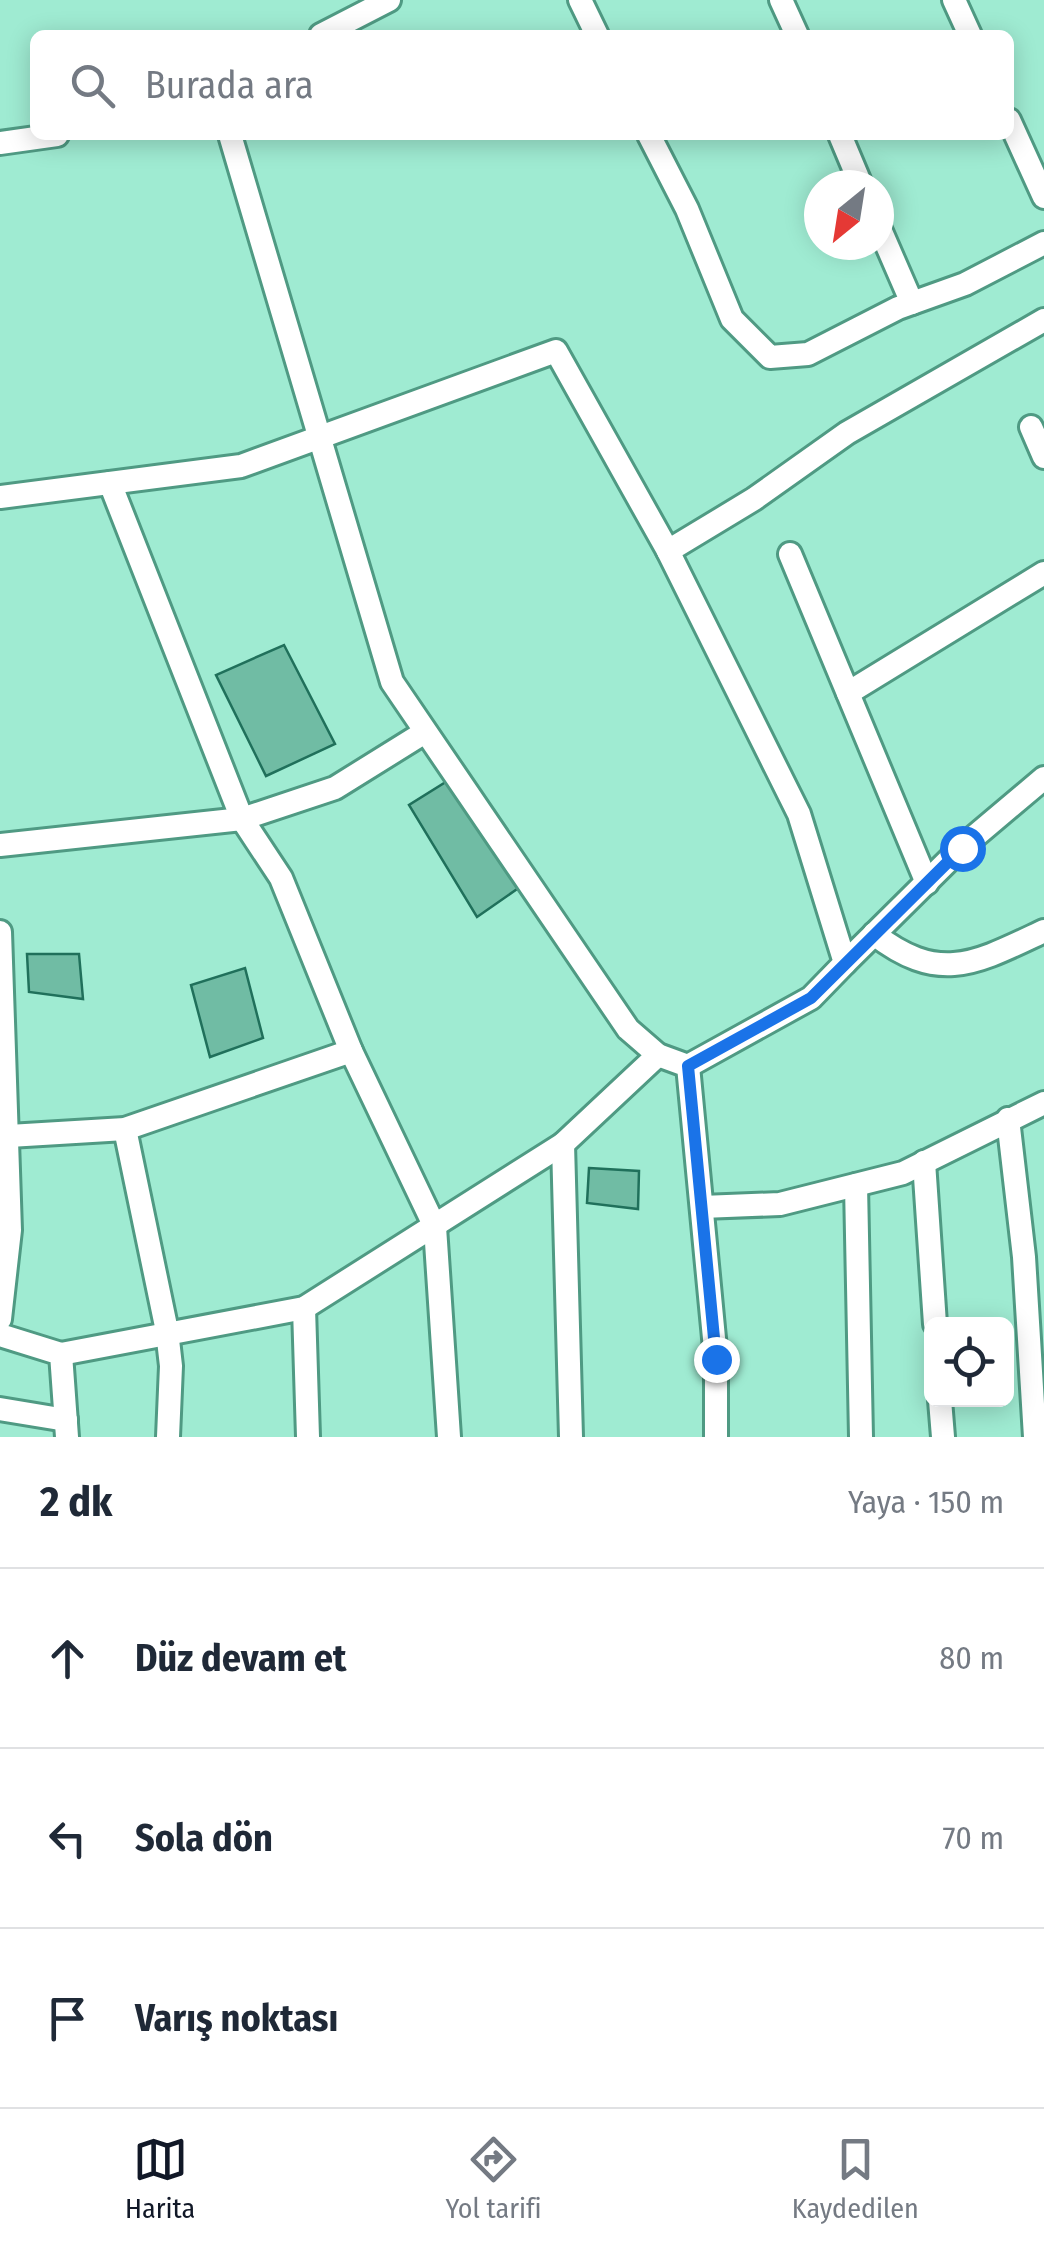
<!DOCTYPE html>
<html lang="tr">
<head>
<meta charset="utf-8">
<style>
	body { margin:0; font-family:"Fira Sans Condensed",sans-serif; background:#f2f2f3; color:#1f2937 }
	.controls { position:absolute; right:30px; bottom:30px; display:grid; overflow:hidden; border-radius:15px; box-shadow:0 5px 25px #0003 }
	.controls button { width:90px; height:90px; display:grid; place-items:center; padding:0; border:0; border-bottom:2px solid #e0e1e3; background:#fff; color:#1f2937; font:50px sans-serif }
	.compass { position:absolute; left:804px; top:170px; width:90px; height:90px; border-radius:50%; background:#fff; box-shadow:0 5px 25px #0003; rotate:210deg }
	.stop { position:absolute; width:30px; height:30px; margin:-22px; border:8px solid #1a73e8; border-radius:50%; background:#fff }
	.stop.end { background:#1a73e8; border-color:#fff; box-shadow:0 2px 10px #0008 }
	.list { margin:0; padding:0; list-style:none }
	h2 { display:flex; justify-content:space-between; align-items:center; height:130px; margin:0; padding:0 40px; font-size:42px }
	h2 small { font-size:32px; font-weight:400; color:#747a83 }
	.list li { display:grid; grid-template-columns:65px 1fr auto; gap:30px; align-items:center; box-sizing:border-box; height:180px; padding:0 40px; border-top:2px solid #e0e1e3 }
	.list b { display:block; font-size:38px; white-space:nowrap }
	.list em { font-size:32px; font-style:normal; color:#747a83 }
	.icon { flex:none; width:55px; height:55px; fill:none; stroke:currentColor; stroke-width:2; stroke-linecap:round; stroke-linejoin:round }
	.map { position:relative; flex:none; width:1044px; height:1437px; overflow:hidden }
	.search { position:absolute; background:#fff; box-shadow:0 5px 25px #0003; left:30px; right:30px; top:30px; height:110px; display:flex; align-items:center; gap:25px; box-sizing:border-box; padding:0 35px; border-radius:15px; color:#747a83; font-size:38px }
	.sheet { height:670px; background:#fff }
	nav { display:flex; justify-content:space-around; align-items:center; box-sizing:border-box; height:140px; border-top:2px solid #e0e1e3; background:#fff; font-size:28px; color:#747a83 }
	nav a { display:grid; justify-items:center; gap:5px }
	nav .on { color:#111827 }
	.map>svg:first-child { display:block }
	.building { fill:#70bca4; stroke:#20705b; stroke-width:2.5 }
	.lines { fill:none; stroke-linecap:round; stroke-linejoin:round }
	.minor-casing { stroke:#4f9a83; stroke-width:28 }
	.minor { stroke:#fff; stroke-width:22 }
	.route { stroke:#1a73e8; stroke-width:12 }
</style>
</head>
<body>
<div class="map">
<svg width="1044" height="1437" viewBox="0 0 1044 1437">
	<rect width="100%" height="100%" fill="#9febd2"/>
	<g class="building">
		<path d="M284 645 335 744 266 776 216 675Z"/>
		<path d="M449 780 520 887 477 917 409 805Z"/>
		<path d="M27 954H79L83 999 29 992Z"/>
		<path d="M245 968 263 1038 210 1057 191 985Z"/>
		<path d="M589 1168 639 1171 638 1209 587 1203Z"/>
	</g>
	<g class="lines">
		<defs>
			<g id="minor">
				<path d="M580 0 597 35"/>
				<path d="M781 0 797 35"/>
				<path d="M954 0 970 35"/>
				<path d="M321 35 389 0"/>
				<path d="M1009 120 1044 197"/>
				<path d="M230 135 392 682 628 1029 658 1055 688 1066 716 1359V1437"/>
				<path d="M649 135 687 209 732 319 770 357 808 354 898 308 965 284 1044 243"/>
				<path d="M840 135 861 185"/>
				<path d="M0 143 57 135"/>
				<path d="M879 227 912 303"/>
				<path d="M1031 427 1044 457"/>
				<path d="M110 483 242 819 281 878 351 1051 435 1227 449 1437"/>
				<path d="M0 497 241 466 556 351 668 551 799 814 845 963 811 998 688 1066"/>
				<path d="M668 551 754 499 847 433 1044 320"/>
				<path d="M790 554 927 883"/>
				<path d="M848 693 1044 573"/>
				<path d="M0 845 242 819 335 788 425 732"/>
				<path d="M0 932 10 1230 0 1319"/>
				<path d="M874 934C940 985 976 963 1044 931"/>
				<path d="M845 963 961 848 1044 778"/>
				<path d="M1008 1119 1024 1257 1035 1437"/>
				<path d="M125 1129 167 1331 171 1366 168 1437"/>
				<path d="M9 1136 125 1129 351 1051"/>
				<path d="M563 1144 571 1437"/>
				<path d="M924 1162 935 1324"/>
				<path d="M856 1185 861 1437"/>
				<path d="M702 1207 780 1204 903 1173 1044 1103"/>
				<path d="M304 1308 308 1437"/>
				<path d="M0 1335 61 1354 67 1437"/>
				<path d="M61 1354 304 1308 563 1144 658 1055"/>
				<path d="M940 1400 943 1437"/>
				<path d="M0 1409 66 1420"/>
			</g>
		</defs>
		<use href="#minor" class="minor-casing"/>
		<use href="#minor" class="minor"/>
	</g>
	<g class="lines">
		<path class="route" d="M716 1359 688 1066 811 998 962 848"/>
	</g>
</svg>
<div class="controls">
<button><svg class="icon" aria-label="locate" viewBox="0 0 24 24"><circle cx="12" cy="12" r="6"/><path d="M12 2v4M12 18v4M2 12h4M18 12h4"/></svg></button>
</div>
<svg class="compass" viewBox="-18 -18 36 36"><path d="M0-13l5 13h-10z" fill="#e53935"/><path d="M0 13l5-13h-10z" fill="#747a83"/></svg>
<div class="stop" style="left:962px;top:848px"></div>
<div class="stop end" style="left:716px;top:1359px"></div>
<div class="search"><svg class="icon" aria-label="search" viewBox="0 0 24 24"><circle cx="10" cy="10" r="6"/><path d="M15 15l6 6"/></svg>Burada ara</div>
</div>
<section class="sheet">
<h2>2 dk<small>Yaya · 150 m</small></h2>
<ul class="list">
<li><svg class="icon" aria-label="ahead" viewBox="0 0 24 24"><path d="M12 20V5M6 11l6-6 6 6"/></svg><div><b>Düz devam et</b></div><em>80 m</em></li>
<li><svg class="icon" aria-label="left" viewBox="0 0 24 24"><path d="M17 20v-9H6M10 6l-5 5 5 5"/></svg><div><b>Sola dön</b></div><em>70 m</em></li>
<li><svg class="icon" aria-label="arrive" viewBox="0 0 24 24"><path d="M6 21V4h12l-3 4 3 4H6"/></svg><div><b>Varış noktası</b></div></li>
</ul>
</section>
<nav>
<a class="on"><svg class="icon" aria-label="map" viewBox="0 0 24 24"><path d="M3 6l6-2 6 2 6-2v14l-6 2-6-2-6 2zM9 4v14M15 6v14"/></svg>Harita</a>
<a><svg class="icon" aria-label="directions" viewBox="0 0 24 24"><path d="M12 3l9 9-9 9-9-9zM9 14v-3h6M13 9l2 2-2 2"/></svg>Yol tarifi</a>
<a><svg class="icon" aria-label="saved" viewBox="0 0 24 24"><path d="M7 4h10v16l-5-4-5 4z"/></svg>Kaydedilen</a>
</nav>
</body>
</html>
